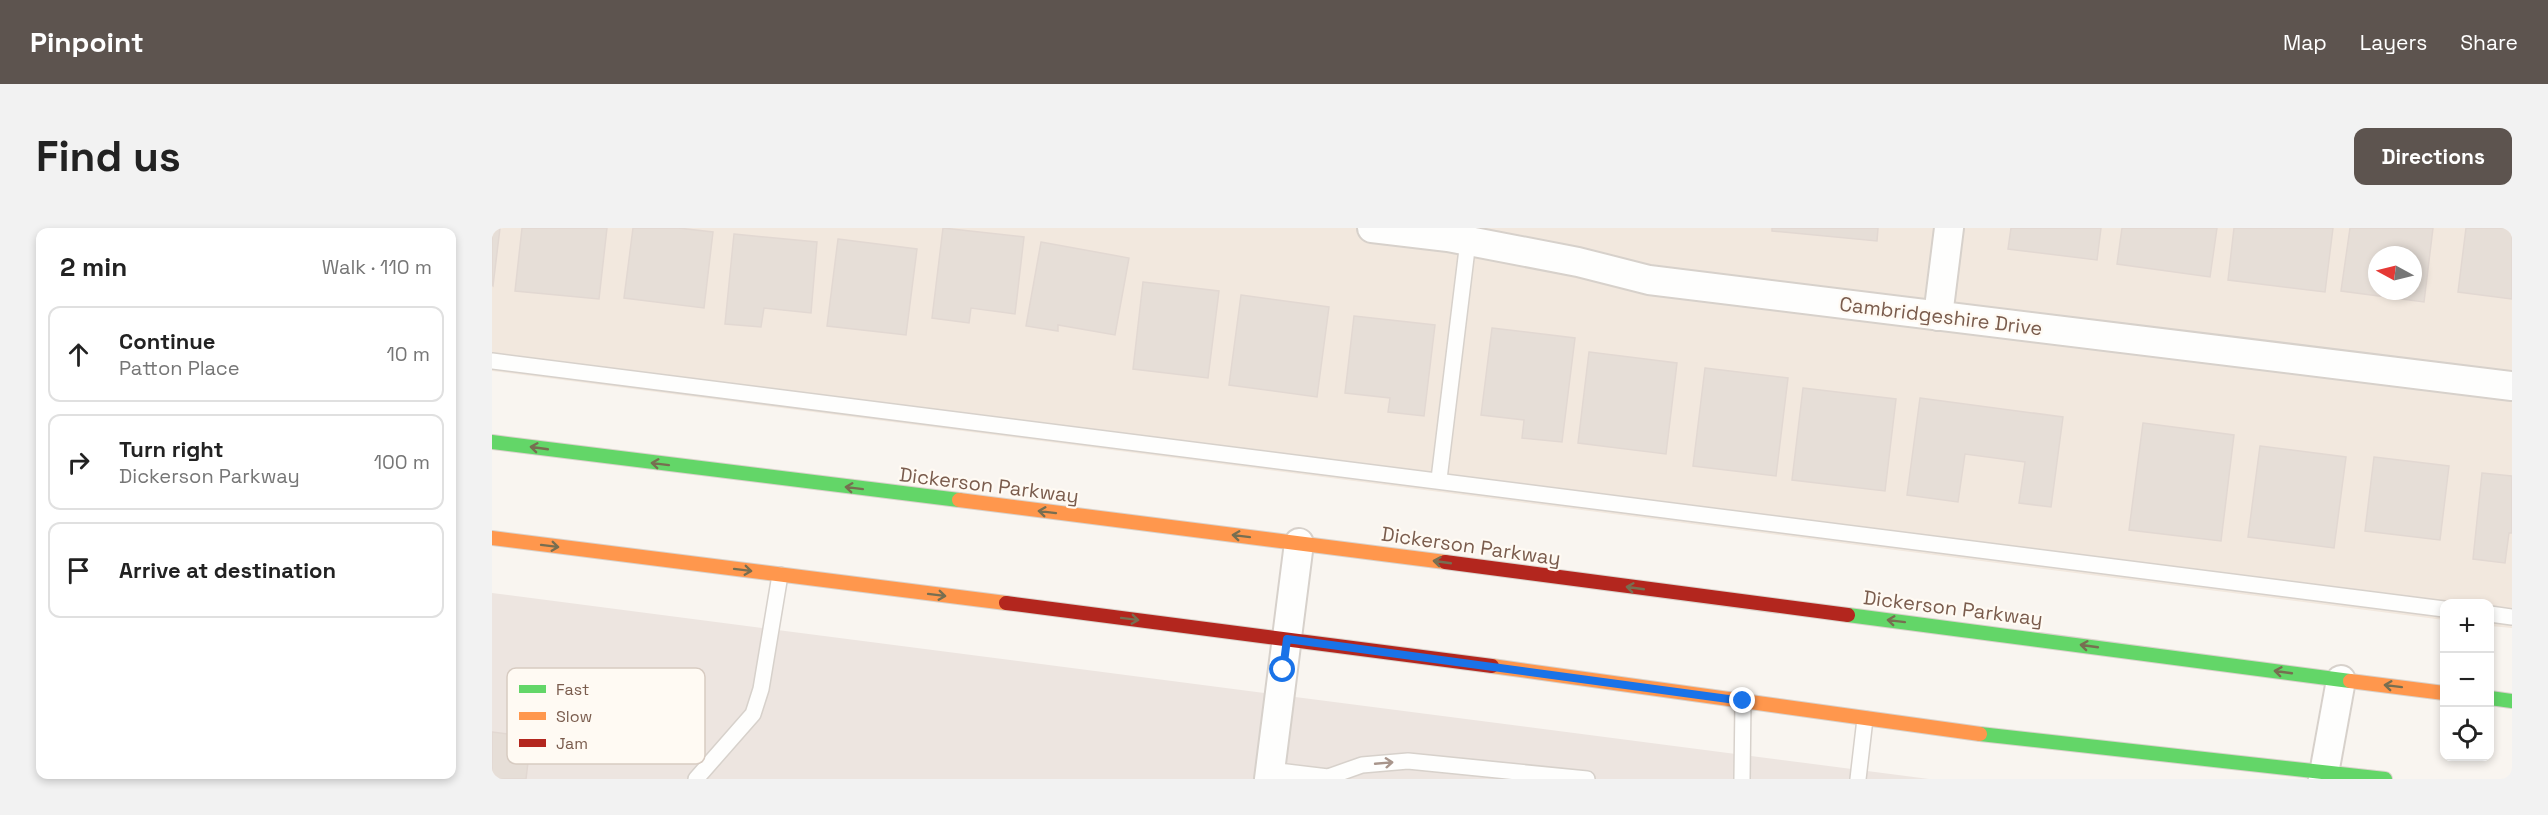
<!DOCTYPE html>
<html lang="en">
<head>
<meta charset="utf-8">
<style>
	body { margin:0; font-family:"Space Grotesk",sans-serif; background:#f2f2f2; color:#222 }
	.controls { position:absolute; right:18px; bottom:18px; display:grid; overflow:hidden; border-radius:12px; box-shadow:0 3px 9px #0003 }
	.controls button { width:54px; height:54px; display:grid; place-items:center; padding:0; border:0; border-bottom:2px solid #e0e0e0; background:#fff; color:#222; font:30px sans-serif }
	.compass { position:absolute; left:1876px; top:18px; width:54px; height:54px; border-radius:50%; background:#fff; box-shadow:0 3px 9px #0003; rotate:277deg }
	.stop { position:absolute; width:18px; height:18px; margin:-14px; border:4px solid #1a73e8; border-radius:50%; background:#fff }
	.stop.end { background:#1a73e8; border-color:#fff; box-shadow:0 2px 6px #0008 }
	.list { margin:0; padding:0; list-style:none }
	h2 { display:flex; justify-content:space-between; align-items:center; height:78px; margin:0; padding:0 24px; font-size:26px }
	h2 small { font-size:20px; font-weight:400; color:#767676 }
	.list li { display:grid; grid-template-columns:39px 1fr auto; gap:18px; align-items:center; box-sizing:border-box; height:96px; margin:0 12px 12px; padding:0 12px; border:2px solid #e0e0e0; border-radius:12px }
	.list b { display:block; font-size:22px; white-space:nowrap }
	.list p { margin:0; font-size:20px; white-space:nowrap; color:#767676 }
	.list em { font-size:20px; font-style:normal; color:#767676 }
	.icon { flex:none; width:33px; height:33px; fill:none; stroke:currentColor; stroke-width:2; stroke-linecap:round; stroke-linejoin:round }
	.map { position:relative; flex:none; width:2020px; height:551px; overflow:hidden; border-radius:12px }
	header { display:flex; align-items:center; gap:36px; box-sizing:border-box; height:84px; padding:0 30px; background:#5d544f; color:#fff }
	header strong { font-size:28px }
	nav { display:flex; gap:33px; margin-inline-start:auto; font-size:21px }
	.intro { display:flex; align-items:center; justify-content:space-between; box-sizing:border-box; height:144px; padding:0 36px }
	h1 { margin:0; font-size:42px }
	.button { padding:15px 27px; border-radius:12px; background:#5d544f; color:#fff; font-size:21px; font-weight:700 }
	main { display:flex; gap:36px; padding:0 36px }
	aside { flex:1; background:#fff; border-radius:12px; box-shadow:0 3px 9px #0003 }
	.map>svg:first-child { display:block }
	.residential { fill:#f2e8de; fill-rule:evenodd }
	.industrial { fill:#ede5e0 }
	.building { fill:#e6ded7; stroke:#e2d8d2; stroke-width:1.5; fill-rule:evenodd }
	.lines { fill:none; stroke-linecap:round; stroke-linejoin:round }
	.lane-casing { stroke:#d7d1cb; stroke-width:18 }
	.street-casing { stroke:#d7d1cb; stroke-width:32 }
	.fast-casing { stroke:#d9d2cb; stroke-width:16 }
	.slow-casing { stroke:#d9d2cb; stroke-width:16 }
	.jam-casing { stroke:#d9d2cb; stroke-width:16 }
	.lane { stroke:#fefefd; stroke-width:15 }
	.street { stroke:#fefefd; stroke-width:28 }
	.fast { stroke:#63d668; stroke-width:14 }
	.slow { stroke:#ff974d; stroke-width:14 }
	.jam { stroke:#b3261e; stroke-width:14 }
	.oneway { stroke:#776e51 }
	.oneway2 { stroke:#a8958b }
	.route { stroke:#1a73e8; stroke-width:8 }
	.labels { text-anchor:middle; stroke-width:4.5; stroke-linejoin:round; paint-order:stroke }
	.street-label { font-size:20px; fill:#7a5c4d; stroke:#fffaf3 }
	.key { fill:#fffaf3; stroke:#d7cbc1; stroke-width:1.5 }
	.key-label { font-size:16px; fill:#7a5c4d }
</style>
</head>
<body>
<header>
<strong>Pinpoint</strong>
<nav><a>Map</a><a>Layers</a><a>Share</a></nav>
</header>
<div class="intro"><h1>Find us</h1><a class="button">Directions</a></div>
<main>
<aside>
<h2>2 min<small>Walk · 110 m</small></h2>
<ul class="list">
<li><svg class="icon" aria-label="ahead" viewBox="0 0 24 24"><path d="M12 20V5M6 11l6-6 6 6"/></svg><div><b>Continue</b><p>Patton Place</p></div><em>10 m</em></li>
<li><svg class="icon" aria-label="right" viewBox="0 0 24 24"><path d="M7 20v-9h11M14 6l5 5-5 5"/></svg><div><b>Turn right</b><p>Dickerson Parkway</p></div><em>100 m</em></li>
<li><svg class="icon" aria-label="arrive" viewBox="0 0 24 24"><path d="M6 21V4h12l-3 4 3 4H6"/></svg><div><b>Arrive at destination</b></div></li>
</ul>
</aside>
<div class="map">
<svg width="2020" height="551" viewBox="0 0 2020 551">
	<rect width="100%" height="100%" fill="#f9f5f0"/>
	<path class="residential" d="M0 0H2020V400L1998 398V376H1952V392L0 143ZM1885 27H1921V63H1885Z"/>
	<path class="industrial" d="M0 365 1437 551H0Z"/>
	<g class="building">
		<path d="M0 0H8L1 58 0 57Z"/>
		<path d="M30 0H115L107 71 23 63Z"/>
		<path d="M141 0H186L221 4 212 80 132 70Z"/>
		<path d="M451 0 532 9 523 86 479 80 477 95 440 90Z"/>
		<path d="M1280 0H1386L1385 13 1280 3Z"/>
		<path d="M1519 0H1609L1605 32 1516 21Z"/>
		<path d="M1630 0H1725L1718 49 1625 36Z"/>
		<path d="M1742 0H1841L1833 64 1736 52Z"/>
		<path d="M1858 0H1941L1932 74 1849 63ZM1885 27H1921V63H1885Z"/>
		<path d="M1974 0H2020V71L1966 64Z"/>
		<path d="M242 6 325 14 319 85 272 80 269 99 233 96Z"/>
		<path d="M346 11 425 21 414 107 335 98Z"/>
		<path d="M549 14 637 30 623 107 566 97V103L534 98Z"/>
		<path d="M651 54 727 63 716 150 641 141Z"/>
		<path d="M749 67 837 79 825 169 737 157Z"/>
		<path d="M862 88 943 97 932 188 896 184 898 170 853 165Z"/>
		<path d="M1000 100 1083 110 1070 214 1030 210 1032 192 989 187Z"/>
		<path d="M1097 124 1185 135 1174 226 1086 215Z"/>
		<path d="M1213 140 1296 150 1284 248 1201 238Z"/>
		<path d="M1311 160 1404 171 1393 263 1300 252Z"/>
		<path d="M1428 170 1571 189 1559 279 1527 275 1533 234 1473 226 1466 274 1415 267Z"/>
		<path d="M1651 195 1742 207 1729 313 1637 302Z"/>
		<path d="M1768 218 1854 229 1842 320 1756 309Z"/>
		<path d="M1882 229 1957 238 1948 312 1873 303Z"/>
		<path d="M1990 245 2020 248V305H2017L2013 335 1981 331Z"/>
		<path d="M0 504 39 509 34 551H0Z"/>
	</g>
	<g class="lines">
		<defs>
			<g id="lane">
				<path d="M0 133 1952 381"/>
				<path d="M947 251 976 13"/>
				<path d="M1998 386 2020 389"/>
				<path d="M778 542 836 549 870 537 916 533 1095 551"/>
				<path d="M204 551 261 486 269 461 288 347"/>
				<path d="M1250 551 1251 473"/>
				<path d="M1366 551 1373 491"/>
			</g>
			<g id="street">
				<path d="M880 0 956 9 1086 34 1157 52 2020 158"/>
				<path d="M1446 88 1457 0"/>
				<path d="M777 551 807 315"/>
				<path d="M1831 551 1849 452"/>
			</g>
			<g id="fast">
				<path d="M0 214 467 272"/>
				<path d="M1356 387 1858 453"/>
				<path d="M1998 470 2020 473"/>
				<path d="M1488 506 1893 551"/>
			</g>
			<g id="slow">
				<path d="M467 272 953 334"/>
				<path d="M0 310 514 375"/>
				<path d="M1000 438 1488 506"/>
				<path d="M1858 453 1952 465"/>
			</g>
			<g id="jam">
				<path d="M953 334 1356 387"/>
				<path d="M514 375 1000 438"/>
			</g>
		</defs>
		<use href="#lane" class="lane-casing"/>
		<use href="#street" class="street-casing"/>
		<use href="#fast" class="fast-casing"/>
		<use href="#slow" class="slow-casing"/>
		<use href="#jam" class="jam-casing"/>
		<use href="#lane" class="lane"/>
		<use href="#street" class="street"/>
		<use href="#fast" class="fast"/>
		<use href="#slow" class="slow"/>
		<use href="#jam" class="jam"/>
	</g>
	<defs><path id="oneway-shaft" d="M-6 0H5M1.5-3L5.5 0L1.5 3" fill="none" stroke-width="1.6" stroke-linecap="round" stroke-linejoin="round" transform="scale(1.5)"/></defs>
	<g class="oneway">
		<use href="#oneway-shaft" transform="translate(47 220) rotate(-172)"/>
		<use href="#oneway-shaft" transform="translate(168 236) rotate(-173)"/>
		<use href="#oneway-shaft" transform="translate(362 260) rotate(-173)"/>
		<use href="#oneway-shaft" transform="translate(555 284) rotate(-173)"/>
		<use href="#oneway-shaft" transform="translate(749 308) rotate(-173)"/>
		<use href="#oneway-shaft" transform="translate(58 318) rotate(7)"/>
		<use href="#oneway-shaft" transform="translate(950 334) rotate(-172)"/>
		<use href="#oneway-shaft" transform="translate(251 342) rotate(7)"/>
		<use href="#oneway-shaft" transform="translate(1143 360) rotate(-172)"/>
		<use href="#oneway-shaft" transform="translate(445 367) rotate(7)"/>
		<use href="#oneway-shaft" transform="translate(638 391) rotate(7)"/>
		<use href="#oneway-shaft" transform="translate(1404 393) rotate(-173)"/>
		<use href="#oneway-shaft" transform="translate(1597 418) rotate(-172)"/>
		<use href="#oneway-shaft" transform="translate(1791 444) rotate(-172)"/>
		<use href="#oneway-shaft" transform="translate(1901 458) rotate(-173)"/>
	</g>
	<use class="oneway2" href="#oneway-shaft" transform="translate(892 535) rotate(-5)"/>
	<g class="lines">
		<path class="route" d="M791 442 795 411 1251 473"/>
	</g>
	<g class="labels">
		<g class="street-label">
			<text transform="translate(1449 88) rotate(7)" y="7">Cambridgeshire Drive</text>
			<text transform="translate(497 257) rotate(7)" y="7">Dickerson Parkway</text>
			<text transform="translate(979 318) rotate(8)" y="7">Dickerson Parkway</text>
			<text transform="translate(1461 380) rotate(7)" y="7">Dickerson Parkway</text>
		</g>
	</g>
	<rect x="15" y="440" width="198" height="96" rx="9" class="key"/>
	<rect x="27" y="457" width="27" height="8" fill="#63d668"/>
	<rect x="27" y="484" width="27" height="8" fill="#ff974d"/>
	<rect x="27" y="511" width="27" height="8" fill="#b3261e"/>
	<g class="key-label">
		<text x="64" y="467">Fast</text>
		<text x="64" y="494">Slow</text>
		<text x="64" y="521">Jam</text>
	</g>
</svg>
<div class="controls">
<button>+</button>
<button>−</button>
<button><svg class="icon" aria-label="locate" viewBox="0 0 24 24"><circle cx="12" cy="12" r="6"/><path d="M12 2v4M12 18v4M2 12h4M18 12h4"/></svg></button>
</div>
<svg class="compass" viewBox="-18 -18 36 36"><path d="M0-13l5 13h-10z" fill="#e53935"/><path d="M0 13l5-13h-10z" fill="#767676"/></svg>
<div class="stop" style="left:791px;top:442px"></div>
<div class="stop end" style="left:1251px;top:473px"></div>
</div>
</main>
</body>
</html>
